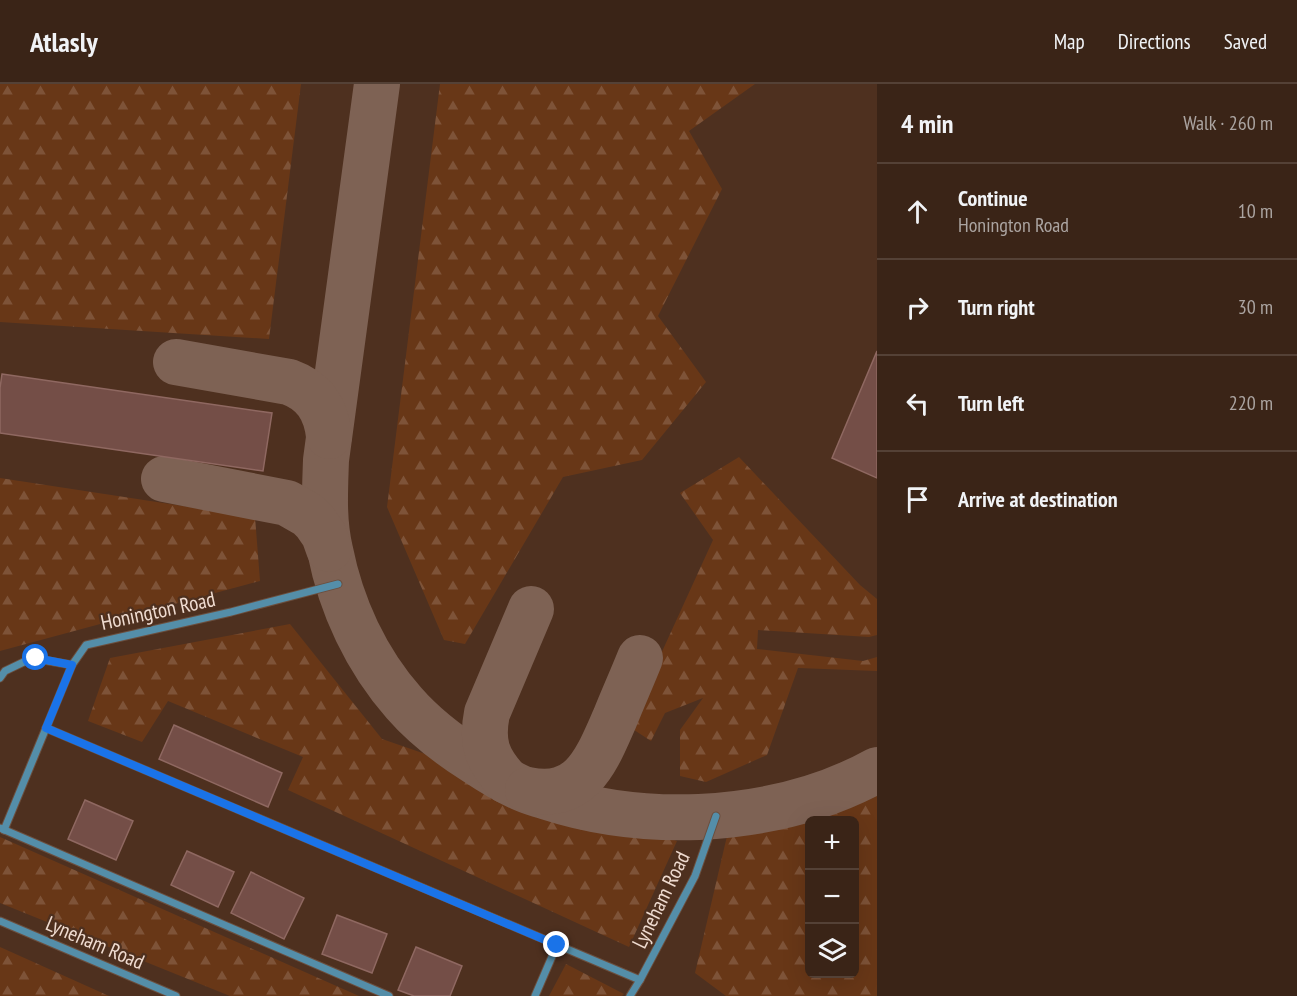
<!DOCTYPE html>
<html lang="en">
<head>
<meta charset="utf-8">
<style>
	body { margin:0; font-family:"PT Sans Narrow",sans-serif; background:#412c20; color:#f1f3f6 }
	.controls { position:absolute; right:18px; bottom:18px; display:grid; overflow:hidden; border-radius:9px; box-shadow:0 6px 24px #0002 }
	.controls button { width:54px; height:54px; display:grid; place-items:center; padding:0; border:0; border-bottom:2px solid #544136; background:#3a2417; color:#f1f3f6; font:30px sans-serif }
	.stop { position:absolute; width:18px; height:18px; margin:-14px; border:4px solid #1a73e8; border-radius:50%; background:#fff }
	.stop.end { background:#1a73e8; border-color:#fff; box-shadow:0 2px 6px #0008 }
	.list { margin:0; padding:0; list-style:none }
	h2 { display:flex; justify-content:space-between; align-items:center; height:78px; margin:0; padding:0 24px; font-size:26px }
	h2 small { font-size:20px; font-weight:400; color:#aba4a1 }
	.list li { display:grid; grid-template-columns:39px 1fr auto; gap:18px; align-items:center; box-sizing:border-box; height:96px; padding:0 24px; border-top:2px solid #544136 }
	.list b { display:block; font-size:22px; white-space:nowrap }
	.list p { margin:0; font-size:20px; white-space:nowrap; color:#aba4a1 }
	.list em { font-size:20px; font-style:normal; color:#aba4a1 }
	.icon { flex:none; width:33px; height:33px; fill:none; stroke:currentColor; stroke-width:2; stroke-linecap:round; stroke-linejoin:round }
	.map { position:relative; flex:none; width:877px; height:912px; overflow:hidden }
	header { display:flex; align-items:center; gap:36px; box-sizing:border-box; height:84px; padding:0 30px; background:#3a2417; border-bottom:2px solid #544136 }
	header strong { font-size:28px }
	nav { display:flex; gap:33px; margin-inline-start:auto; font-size:21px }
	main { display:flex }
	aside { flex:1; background:#3a2417 }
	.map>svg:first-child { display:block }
	.forest { fill:url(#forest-firs); fill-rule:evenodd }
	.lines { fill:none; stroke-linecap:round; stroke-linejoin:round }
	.taxiway { stroke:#7e6254; stroke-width:46 }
	.building { fill:#744e47; stroke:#8f6861; stroke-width:1.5 }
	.lane-casing { stroke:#6b4f3f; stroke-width:9 }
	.lane { stroke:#548ea9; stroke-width:7 }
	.route { stroke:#1a73e8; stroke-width:8 }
	.labels { text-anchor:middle; stroke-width:4.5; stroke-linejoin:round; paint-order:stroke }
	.street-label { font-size:21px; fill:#efdbd0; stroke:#4e301f }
</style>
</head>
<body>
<header>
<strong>Atlasly</strong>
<nav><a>Map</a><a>Directions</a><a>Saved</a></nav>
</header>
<main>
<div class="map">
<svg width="877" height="912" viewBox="0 0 877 912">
	<defs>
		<pattern id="forest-firs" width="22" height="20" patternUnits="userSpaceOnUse" patternTransform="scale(1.5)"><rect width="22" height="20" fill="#683717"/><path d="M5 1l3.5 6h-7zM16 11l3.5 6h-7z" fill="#7e5338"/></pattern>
	</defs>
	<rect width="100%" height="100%" fill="#4e301f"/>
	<g class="forest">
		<path d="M0 0H301L269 255 0 238Z"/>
		<path d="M440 0H755L689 47 722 105 658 232 706 298 642 376 563 393 465 560 444 556 387 423Z"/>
		<path d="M739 373 860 501 877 515V551L869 553 758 546 757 565 863 577 877 573V587L798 584 767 671 706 698 680 692V646L703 614 665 629 651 657 628 642 713 456 680 409Z"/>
		<path d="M0 394 255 433 260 497 0 567Z"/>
		<path d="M290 540 382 655 677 757 629 863 288 706 303 673 168 617 142 658 88 637 110 574Z"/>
		<path d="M877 705V912H726L695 889 727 752ZM810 736H854V890H810Z"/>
		<path d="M0 753 359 912H230L0 819Z"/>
		<path d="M0 863 109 912H0Z"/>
		<path d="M566 880 624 910 622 912H549Z"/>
	</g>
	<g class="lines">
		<g class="taxiway">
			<path d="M377 0 326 376C325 406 323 436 330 466 341 522 366 576 404 619 424 642 449 661 474 677 489 687 505 697 521 704 529 708 538 710 547 713 596 729 647 735 699 733 760 730 823 716 877 686"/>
			<path d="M176 278 289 298C314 307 326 325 329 352"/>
			<path d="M164 395 287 419 308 431 315 438 324 451 329 465"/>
			<path d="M507 697C487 675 481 659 487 629L531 525"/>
			<path d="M528 706C583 717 597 674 615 634 623 614 632 594 640 574"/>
		</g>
	</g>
	<g class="building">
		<path d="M877 267V394L832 374Z"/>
		<path d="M2 290 272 329 263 387 0 349V304Z"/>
		<path d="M174 641 282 689 268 723 159 675Z"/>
		<path d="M85 716 133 737 116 776 68 755Z"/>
		<path d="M187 767 234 788 218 823 171 801Z"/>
		<path d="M251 788 304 814 284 855 231 829Z"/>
		<path d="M337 831 387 850 372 889 322 870Z"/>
		<path d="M416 863 462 882 450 912H414L398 906Z"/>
	</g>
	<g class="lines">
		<defs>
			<g id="lane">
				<path d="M0 594 5 587 32 574 72 581"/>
				<path d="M46 644 640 896"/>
				<path d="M0 744 389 912"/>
				<path d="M4 746 72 581 86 561 231 528 338 500"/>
				<path d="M0 837 176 912"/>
				<path d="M535 912 557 861"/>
				<path d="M630 912 640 896 695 792 716 732"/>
			</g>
		</defs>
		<use href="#lane" class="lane-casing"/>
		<use href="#lane" class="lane"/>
	</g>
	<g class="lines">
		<path class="route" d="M36 574 72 581 46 644 557 861"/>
	</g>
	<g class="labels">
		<g class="street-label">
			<text transform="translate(158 527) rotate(-12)" y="7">Honington Road</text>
			<text transform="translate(661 816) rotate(-64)" y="7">Lyneham Road</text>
			<text transform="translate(95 859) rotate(23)" y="7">Lyneham Road</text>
		</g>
	</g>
</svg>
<div class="controls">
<button>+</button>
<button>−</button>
<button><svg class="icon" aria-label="layers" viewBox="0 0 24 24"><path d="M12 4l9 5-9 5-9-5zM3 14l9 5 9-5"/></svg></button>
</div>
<div class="stop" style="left:36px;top:574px"></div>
<div class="stop end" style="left:557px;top:861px"></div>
</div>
<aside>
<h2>4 min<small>Walk · 260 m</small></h2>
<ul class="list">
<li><svg class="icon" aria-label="ahead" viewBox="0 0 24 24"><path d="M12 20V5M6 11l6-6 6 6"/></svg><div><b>Continue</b><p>Honington Road</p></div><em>10 m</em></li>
<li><svg class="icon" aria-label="right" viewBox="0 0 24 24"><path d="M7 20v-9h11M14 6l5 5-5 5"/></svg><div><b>Turn right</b></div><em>30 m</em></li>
<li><svg class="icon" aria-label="left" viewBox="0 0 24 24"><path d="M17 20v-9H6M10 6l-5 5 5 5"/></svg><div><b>Turn left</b></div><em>220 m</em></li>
<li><svg class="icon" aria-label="arrive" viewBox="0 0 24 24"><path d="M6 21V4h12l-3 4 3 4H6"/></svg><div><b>Arrive at destination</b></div></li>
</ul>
</aside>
</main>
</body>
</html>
